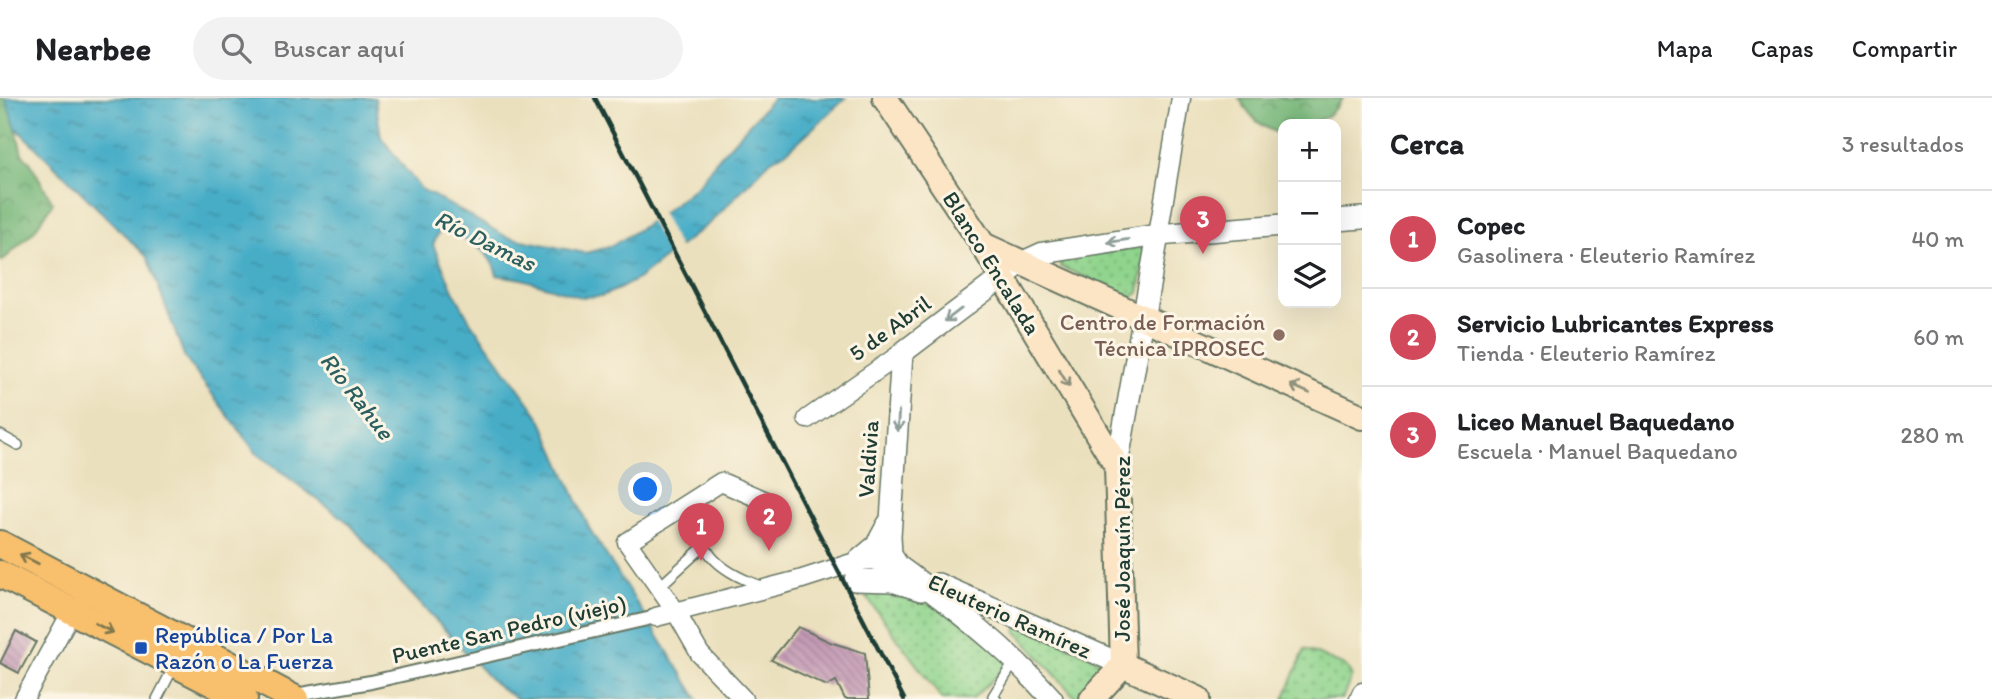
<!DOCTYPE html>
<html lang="es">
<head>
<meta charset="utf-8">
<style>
	body { margin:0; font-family:Itim,sans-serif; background:#f2f2f2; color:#202124 }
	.controls { position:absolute; right:21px; top:21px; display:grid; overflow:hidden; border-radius:14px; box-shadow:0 7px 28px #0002 }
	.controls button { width:63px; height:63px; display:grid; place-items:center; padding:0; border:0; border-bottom:2px solid #e0e0e0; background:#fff; color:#202124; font:35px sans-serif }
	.you { position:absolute; left:646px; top:392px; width:24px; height:24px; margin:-18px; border:5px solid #fff; border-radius:50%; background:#1a73e8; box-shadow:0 0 0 10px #1a73e833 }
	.badge { display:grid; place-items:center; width:46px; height:46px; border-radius:50%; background:#d1495b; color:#fff; font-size:23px; font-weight:700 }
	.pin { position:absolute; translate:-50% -58px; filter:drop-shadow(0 2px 4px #0008) }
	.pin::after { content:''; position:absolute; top:37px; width:24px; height:21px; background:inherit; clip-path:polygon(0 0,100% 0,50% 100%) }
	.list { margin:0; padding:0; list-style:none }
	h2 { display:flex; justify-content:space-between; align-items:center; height:91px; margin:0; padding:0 28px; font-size:30px }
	h2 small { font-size:23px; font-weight:400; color:#757577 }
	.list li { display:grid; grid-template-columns:46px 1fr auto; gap:21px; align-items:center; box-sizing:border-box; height:98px; padding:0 28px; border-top:2px solid #e0e0e0 }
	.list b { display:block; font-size:26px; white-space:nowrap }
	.list p { margin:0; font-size:23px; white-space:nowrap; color:#757577 }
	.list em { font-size:23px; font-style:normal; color:#757577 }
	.icon { flex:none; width:38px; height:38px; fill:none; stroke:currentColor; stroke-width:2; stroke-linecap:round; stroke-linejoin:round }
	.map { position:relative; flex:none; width:1362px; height:601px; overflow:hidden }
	header { display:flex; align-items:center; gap:42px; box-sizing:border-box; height:98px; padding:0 35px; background:#fff; border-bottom:2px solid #e0e0e0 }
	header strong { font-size:33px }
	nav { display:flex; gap:38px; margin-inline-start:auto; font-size:24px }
	.search { width:490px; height:63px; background:#f2f2f2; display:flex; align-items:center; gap:18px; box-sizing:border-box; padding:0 24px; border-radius:38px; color:#757577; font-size:26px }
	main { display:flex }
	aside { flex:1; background:#fff }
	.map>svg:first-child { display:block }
	.green { fill:url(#green-dots); stroke:#588860; stroke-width:2 }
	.forest { fill:url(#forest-crowns); stroke:#4a7a56; stroke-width:2 }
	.water { fill:url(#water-ripples); stroke:#33757e; stroke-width:2 }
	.pier { fill:#ebe0bd }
	.building { fill:url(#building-back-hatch) }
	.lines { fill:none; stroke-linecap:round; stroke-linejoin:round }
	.service-casing { stroke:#667664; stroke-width:12 }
	.pedestrian-casing { stroke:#667664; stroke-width:16 }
	.minor-casing { stroke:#667664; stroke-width:21 }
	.tertiary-casing { stroke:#667664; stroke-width:24 }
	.secondary-casing { stroke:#667664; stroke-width:28 }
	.primary-casing { stroke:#667664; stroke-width:30 }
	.service { stroke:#fff; stroke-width:9 }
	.pedestrian { stroke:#fff; stroke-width:12 }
	.minor { stroke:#fff; stroke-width:18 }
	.tertiary { stroke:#fff; stroke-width:21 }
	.secondary { stroke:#fce5c4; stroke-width:24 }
	.primary { stroke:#f8bf6c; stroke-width:26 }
	.rail { stroke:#1f3d34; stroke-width:4.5 }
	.oneway { stroke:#8f9e9a }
	.oneway2 { stroke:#8e917c }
	.oneway3 { stroke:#81784d }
	.education-dot { fill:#8d6e63; stroke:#fcf5e5; stroke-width:2.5 }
	.transit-dot { fill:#1a4fb4; stroke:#fcf5e5; stroke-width:2.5 }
	.labels { text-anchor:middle; stroke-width:6; stroke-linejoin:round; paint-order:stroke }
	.street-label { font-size:23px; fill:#1f3d34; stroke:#fcf5e5 }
	.education-label { font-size:23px; fill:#785e54; stroke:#fcf5e5; text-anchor:end }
	.transit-label { font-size:23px; fill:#164399; stroke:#fcf5e5; text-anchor:start }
	.water-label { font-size:24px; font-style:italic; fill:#2b5f60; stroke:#fcf5e5 }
</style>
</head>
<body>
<header>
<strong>Nearbee</strong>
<div class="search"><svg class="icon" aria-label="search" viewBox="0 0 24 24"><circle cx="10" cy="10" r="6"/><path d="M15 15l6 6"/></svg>Buscar aquí</div>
<nav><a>Mapa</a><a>Capas</a><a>Compartir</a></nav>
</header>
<main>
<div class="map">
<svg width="1362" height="601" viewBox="0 0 1362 601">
	<defs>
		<pattern id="green-dots" width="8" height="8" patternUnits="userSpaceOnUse" patternTransform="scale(1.75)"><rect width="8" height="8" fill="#90d48d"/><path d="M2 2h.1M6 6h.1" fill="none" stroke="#75ad74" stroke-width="1.8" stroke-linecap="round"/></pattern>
		<pattern id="forest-crowns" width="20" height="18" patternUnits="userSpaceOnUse" patternTransform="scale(1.75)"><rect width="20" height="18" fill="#74b678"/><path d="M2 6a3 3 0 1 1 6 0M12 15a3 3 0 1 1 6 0" fill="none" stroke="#5f9563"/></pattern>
		<pattern id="water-ripples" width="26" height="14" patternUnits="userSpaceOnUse" patternTransform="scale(1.75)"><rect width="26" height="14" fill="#47adc7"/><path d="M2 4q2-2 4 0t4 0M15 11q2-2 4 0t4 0" fill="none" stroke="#3b8ea2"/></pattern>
		<pattern id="building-back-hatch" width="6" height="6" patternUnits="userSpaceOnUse" patternTransform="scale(1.75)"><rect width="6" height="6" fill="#c49ab5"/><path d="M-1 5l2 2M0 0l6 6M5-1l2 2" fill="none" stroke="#9f7f94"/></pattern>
	</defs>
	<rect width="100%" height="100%" fill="#fcf5e5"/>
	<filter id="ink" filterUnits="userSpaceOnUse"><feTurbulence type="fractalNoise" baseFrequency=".0143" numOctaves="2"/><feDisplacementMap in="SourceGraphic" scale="14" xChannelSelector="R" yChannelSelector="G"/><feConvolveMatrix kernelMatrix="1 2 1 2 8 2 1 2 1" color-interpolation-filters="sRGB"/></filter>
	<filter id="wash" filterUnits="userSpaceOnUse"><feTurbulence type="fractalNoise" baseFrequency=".00686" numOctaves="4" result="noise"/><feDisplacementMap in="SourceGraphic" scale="28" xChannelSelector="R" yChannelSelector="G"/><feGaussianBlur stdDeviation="1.57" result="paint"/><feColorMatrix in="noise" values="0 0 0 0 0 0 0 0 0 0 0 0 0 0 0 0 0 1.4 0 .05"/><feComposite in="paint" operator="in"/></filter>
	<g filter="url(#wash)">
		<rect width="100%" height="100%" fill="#ebe0bd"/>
		<g class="green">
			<path d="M1143 149 1145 154 1139 195 1132 199 1061 169 1060 163 1068 159Z"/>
			<path d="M883 489C932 490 974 535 1011 564L972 601H942L862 493Z"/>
			<path d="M1020 526 1112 568 1082 601 1076 600 1016 533Z"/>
			<path d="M1305 551 1347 569 1352 578 1342 601H1284Z"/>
		</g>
		<g class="forest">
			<path d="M0 0H5L16 30 22 56 30 64 53 105 34 133 2 163 0 161Z"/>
			<path d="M1239 0H1343C1325 27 1314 26 1283 26V37C1260 29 1252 21 1239 0Z"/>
		</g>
		<path class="water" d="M5 0H375L381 39 420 90 507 139 585 155 609 149 625 140 656 120 698 87 715 64 773 0H846L790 51 770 63 712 123 639 180 621 190 602 198 580 199 522 181 497 177C489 147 466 143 440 131L433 147 453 192 470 223 541 321 589 430 698 601H516L494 585 388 471 349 425 257 356 185 260 147 159 16 30Z"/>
		<path class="pier" d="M660 112 680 152 670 160 649 120Z"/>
		<g id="blocks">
			<g class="building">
				<path d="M798 529 830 544 865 555 869 601H845L836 583 827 588 771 562Z"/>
				<path d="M16 533 36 544 19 575 0 565Z"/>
			</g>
		</g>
	</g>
	<g filter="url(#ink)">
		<use href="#blocks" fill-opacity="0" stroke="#667664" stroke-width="2"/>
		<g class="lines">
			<defs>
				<g id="service">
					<path d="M0 337 18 347"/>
					<path d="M701 398C691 451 716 472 761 488"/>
					<path d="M658 490 705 447"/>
					<path d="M157 601 170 576"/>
					<path d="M996 601 993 598 1015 563"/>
				</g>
				<path id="pedestrian" d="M290 598 371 584 656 519"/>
				<g id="minor">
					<path d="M1158 137 1181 0"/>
					<path d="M807 321 902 255"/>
					<path d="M656 519 799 482 858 463 872 462 898 468"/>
					<path d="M24 601 72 513 79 509"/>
					<path d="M743 601 700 556 676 514 627 444 721 384 770 405"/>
					<path d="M1359 601 1362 594"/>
				</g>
				<g id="tertiary">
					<path d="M1336 122 1362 120"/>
					<path d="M1117 368 1158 137"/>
					<path d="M858 463 876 448 888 426"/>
					<path d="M855 482 892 483 921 492"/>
					<path d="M938 486 1123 567"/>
					<path d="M1052 601C1006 549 954 509 898 468L891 457 890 438 902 255 1021 165 1043 155 1158 137 1283 127"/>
				</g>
				<g id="secondary">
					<path d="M885 0 983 147 1117 368 1123 567 1092 601"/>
					<path d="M983 147 1362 319"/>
					<path d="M1123 567 1198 601"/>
				</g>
				<g id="primary">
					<path d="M0 446 295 601"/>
					<path d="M0 476 244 601"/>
				</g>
			</defs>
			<use href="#service" class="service-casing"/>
			<use href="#pedestrian" class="pedestrian-casing"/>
			<use href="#minor" class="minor-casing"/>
			<use href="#tertiary" class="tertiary-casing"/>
			<use href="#secondary" class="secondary-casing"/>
			<use href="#primary" class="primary-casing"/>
			<use href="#service" class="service"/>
			<use href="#pedestrian" class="pedestrian"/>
			<use href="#minor" class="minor"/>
			<use href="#tertiary" class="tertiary"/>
			<use href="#secondary" class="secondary"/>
			<use href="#primary" class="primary"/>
			<path class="rail" d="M595 0 904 601"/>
		</g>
		<defs><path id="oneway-shaft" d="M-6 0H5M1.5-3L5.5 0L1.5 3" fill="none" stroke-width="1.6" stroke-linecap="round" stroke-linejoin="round" transform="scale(1.75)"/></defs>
		<g class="oneway">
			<use href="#oneway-shaft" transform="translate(1118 143) rotate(171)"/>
			<use href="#oneway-shaft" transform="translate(953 217) rotate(143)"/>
			<use href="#oneway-shaft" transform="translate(898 323) rotate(94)"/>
		</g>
		<g class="oneway2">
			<use href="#oneway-shaft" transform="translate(1064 280) rotate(59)"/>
			<use href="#oneway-shaft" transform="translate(1300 291) rotate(-156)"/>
		</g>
		<g class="oneway3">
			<use href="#oneway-shaft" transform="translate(29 461) rotate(-153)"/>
			<use href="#oneway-shaft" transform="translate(104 530) rotate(27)"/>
		</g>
	</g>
	<circle class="education-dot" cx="1279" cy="237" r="7"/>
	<rect class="transit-dot" x="134" y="543" width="14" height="14" rx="3.5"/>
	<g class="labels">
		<g class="street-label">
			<text transform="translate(992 165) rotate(58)" y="8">Blanco Encalada</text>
			<text transform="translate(890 230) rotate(-36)" y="8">5 de Abril</text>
			<text transform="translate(868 361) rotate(-86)" y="8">Valdivia</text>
			<text transform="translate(1122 451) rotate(-90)" y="8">José Joaquín Pérez</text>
			<text transform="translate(1010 518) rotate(24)" y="8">Eleuterio Ramírez</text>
			<text transform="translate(509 531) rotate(-13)" y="8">Puente San Pedro (viejo)</text>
		</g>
		<g class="education-label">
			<text x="1265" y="232">Centro de Formación<tspan x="1265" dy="26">Técnica IPROSEC</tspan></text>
		</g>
		<g class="transit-label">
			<text x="155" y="545">República / Por La<tspan x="155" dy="26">Razón o La Fuerza</tspan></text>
		</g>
		<g class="water-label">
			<text transform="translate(485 143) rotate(26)" y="8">Río Damas</text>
			<text transform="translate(357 298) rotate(52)" y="8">Río Rahue</text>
		</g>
	</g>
</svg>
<div class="controls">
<button>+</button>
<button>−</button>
<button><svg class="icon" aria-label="layers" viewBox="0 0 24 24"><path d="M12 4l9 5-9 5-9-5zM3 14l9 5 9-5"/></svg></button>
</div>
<div class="you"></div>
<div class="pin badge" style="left:701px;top:463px">1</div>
<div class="pin badge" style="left:769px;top:453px">2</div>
<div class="pin badge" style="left:1203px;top:156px">3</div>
</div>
<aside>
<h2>Cerca<small>3 resultados</small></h2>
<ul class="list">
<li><span class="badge">1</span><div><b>Copec</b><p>Gasolinera · Eleuterio Ramírez</p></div><em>40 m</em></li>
<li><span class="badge">2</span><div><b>Servicio Lubricantes Express</b><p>Tienda · Eleuterio Ramírez</p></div><em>60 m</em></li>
<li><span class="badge">3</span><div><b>Liceo Manuel Baquedano</b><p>Escuela · Manuel Baquedano</p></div><em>280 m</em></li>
</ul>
</aside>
</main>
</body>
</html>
